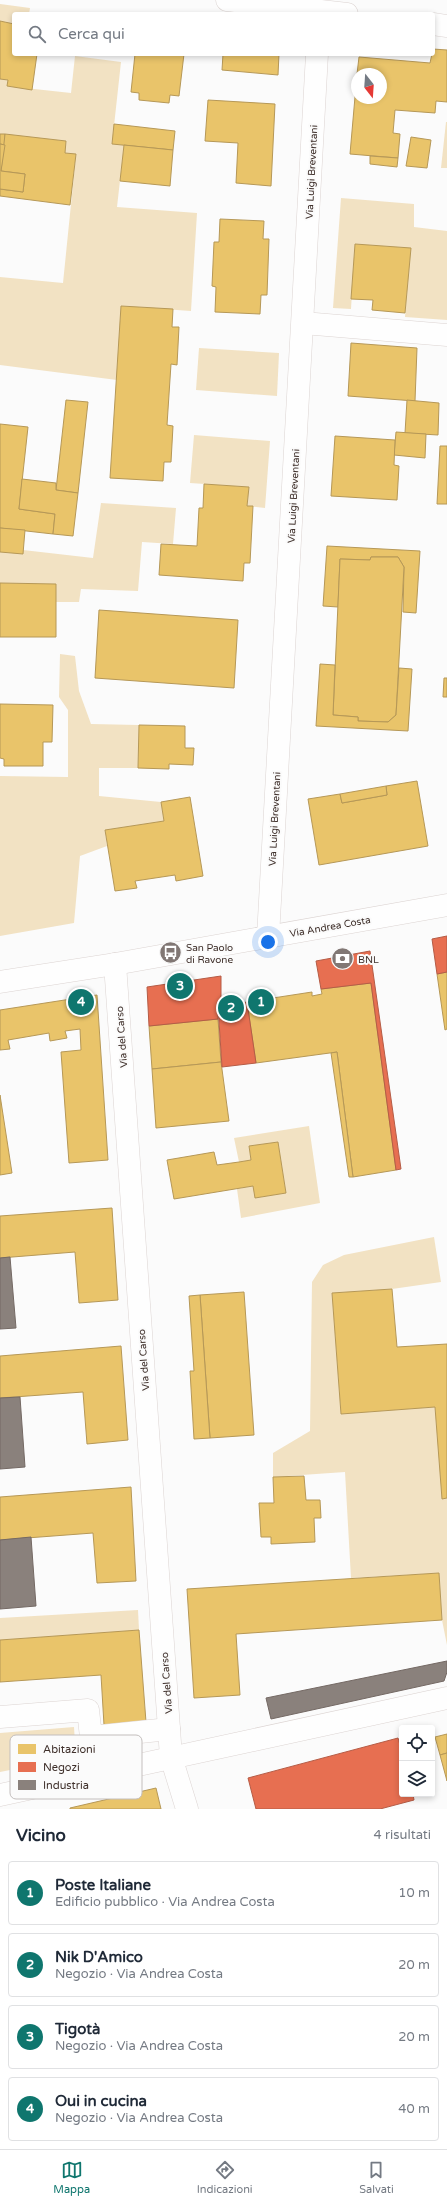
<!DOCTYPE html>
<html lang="it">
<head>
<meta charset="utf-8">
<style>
	body { margin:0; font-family:"Varela Round",sans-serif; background:#f6f6f7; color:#1f2937 }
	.controls { position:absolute; right:12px; bottom:12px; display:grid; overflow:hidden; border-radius:4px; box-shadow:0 2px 6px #0003 }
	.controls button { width:36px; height:36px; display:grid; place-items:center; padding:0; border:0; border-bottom:1px solid #e0e1e3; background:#fff; color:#1f2937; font:20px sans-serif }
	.compass { position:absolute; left:351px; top:68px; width:36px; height:36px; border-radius:50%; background:#fff; box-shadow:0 2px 6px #0003; rotate:163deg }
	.you { position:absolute; left:268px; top:942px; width:14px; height:14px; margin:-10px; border:3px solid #fff; border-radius:50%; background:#1a73e8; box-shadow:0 0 0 6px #1a73e833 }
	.badge { display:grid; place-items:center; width:26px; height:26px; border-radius:50%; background:#0f766e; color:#fff; font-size:13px; font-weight:700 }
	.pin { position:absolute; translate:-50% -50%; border:2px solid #fff; box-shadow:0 1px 4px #0006 }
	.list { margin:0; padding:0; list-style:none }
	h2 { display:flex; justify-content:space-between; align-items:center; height:52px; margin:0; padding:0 16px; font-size:17px }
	h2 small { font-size:13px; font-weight:400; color:#747a83 }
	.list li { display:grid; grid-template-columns:26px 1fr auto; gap:12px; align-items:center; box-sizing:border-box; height:64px; margin:0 8px 8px; padding:0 8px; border:1px solid #e0e1e3; border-radius:4px }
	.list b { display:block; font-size:15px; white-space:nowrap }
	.list p { margin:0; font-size:13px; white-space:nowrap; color:#747a83 }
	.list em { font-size:13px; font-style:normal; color:#747a83 }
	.icon { flex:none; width:22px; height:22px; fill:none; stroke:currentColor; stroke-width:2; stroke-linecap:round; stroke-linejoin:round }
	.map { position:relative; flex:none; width:447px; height:1809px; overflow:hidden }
	.search { position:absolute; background:#fff; box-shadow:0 2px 6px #0003; left:12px; right:12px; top:12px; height:44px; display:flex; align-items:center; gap:10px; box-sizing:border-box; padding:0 14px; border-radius:4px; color:#747a83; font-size:15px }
	.sheet { height:340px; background:#fff }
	nav { display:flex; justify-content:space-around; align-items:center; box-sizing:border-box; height:56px; border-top:1px solid #e0e1e3; background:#fff; font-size:11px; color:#747a83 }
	nav a { display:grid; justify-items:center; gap:2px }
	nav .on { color:#0f766e }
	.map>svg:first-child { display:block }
	.green { fill:#f2e2c3 }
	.homes { fill:#e9c46a; stroke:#b69857 }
	.shops { fill:#e76f51; stroke:#b55c46 }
	.industry { fill:#8a817c; stroke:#746964 }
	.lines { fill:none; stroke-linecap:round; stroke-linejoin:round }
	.minor-casing { stroke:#dcd4d2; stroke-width:23 }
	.major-casing { stroke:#dcd4d2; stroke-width:23 }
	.minor { stroke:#fefefe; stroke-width:22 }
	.major { stroke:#fefefe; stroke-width:22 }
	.labels { text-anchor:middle; stroke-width:4; stroke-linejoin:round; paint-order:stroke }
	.street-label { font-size:10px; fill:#3f302b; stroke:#fbfbfb }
	.poi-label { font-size:10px; fill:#3f302b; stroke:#fbfbfb; text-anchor:start }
	.key { fill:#fbfbfb; stroke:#c3bebd; stroke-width:1 }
	.key-label { font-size:11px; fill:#3f302b }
</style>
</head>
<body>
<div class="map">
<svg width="447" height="1809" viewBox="0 0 447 1809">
	<rect width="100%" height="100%" fill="#fbfbfb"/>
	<g class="green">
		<path d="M0 4 30 8 29 14H14V24L0 21Z"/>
		<path d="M75 56 121 62 112 144 124 145 117 207 197 213 191 311 121 306 117 380 0 365V277L63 283 76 155 65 153 66 141 0 134V79L8 80 7 86 71 93Z"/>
		<path d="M446 122H447V168H441Z"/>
		<path d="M341 198 414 204V227L447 231V320L405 317 410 248 355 244 351 309 333 308Z"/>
		<path d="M199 348 279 353 277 396 196 390Z"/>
		<path d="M194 435 270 441 265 508 247 506 249 487 190 483Z"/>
		<path d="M101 503 176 508 173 544 142 542 138 591 81 589 79 602H56V584L0 583V552L23 550 93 558Z"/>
		<path d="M60 654 75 656 79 691 91 724 139 725 138 768H99V796L161 802 164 821 105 830 107 846 80 856 74 923 0 936V776L68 777V710L59 697Z"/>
		<path d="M309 1126 320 1203 241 1218 237 1189 253 1186 256 1198 286 1193 278 1142 249 1146 251 1160 239 1162 234 1138Z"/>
		<path d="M434 1237 441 1282 392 1289 332 1293 341 1414 435 1407 443 1499 447 1498V1645L442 1620 439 1573 351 1578 345 1472 273 1477V1453L310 1431 312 1282 323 1265 344 1255Z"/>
		<path d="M138 1610 139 1630 0 1640V1618Z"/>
		<path d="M74 1727 76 1757 0 1772V1733Z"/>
	</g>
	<g class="homes">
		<path d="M0 21 14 24V54H37L32 90 7 86 8 80 0 79Z"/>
		<path d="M433 49 447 50V102L436 101 435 113 395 110 393 133 400 134 398 158 350 154 357 74V98H381V74H357L359 57 430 63Z"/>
		<path d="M135 54H184L179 96 170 95 169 103 139 100V93L131 92Z"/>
		<path d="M223 54H279L278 75 222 70Z"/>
		<path d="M208 100 275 104 271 186 236 183 238 143 205 141Z"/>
		<path d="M114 124 175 131 173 150 112 144Z"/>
		<path d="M0 134H5V145L0 144Z"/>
		<path d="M5 134 66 141 65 153 76 154 70 205 0 196V189L23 192 25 174 1 171Z"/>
		<path d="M411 137 431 140 427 168 406 166Z"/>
		<path d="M0 144 5 145 1 171 25 174 23 192 0 189Z"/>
		<path d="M124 145 173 150 170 186 120 181Z"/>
		<path d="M370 156 398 158 397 167 370 164Z"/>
		<path d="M220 219 264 221 263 239H269L267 295H261L260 314 215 312 216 287 212 286 214 242H219Z"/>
		<path d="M355 244 411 248 405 313 372 310 373 300 351 299Z"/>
		<path d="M121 306 173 309 172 327H179L177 365 171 364 167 425 173 426 171 462H164L163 481 110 478Z"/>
		<path d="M351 343 417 348 415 401 348 396Z"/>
		<path d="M66 400 88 402 78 493 56 490Z"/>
		<path d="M407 400 439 403 438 435 405 433Z"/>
		<path d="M0 424 28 427 19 509 55 514 53 534 0 528Z"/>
		<path d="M396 432 426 434 425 458 394 455Z"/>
		<path d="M335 436 395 440 394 465 399 466 397 500 331 496Z"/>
		<path d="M440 446H447V504H437Z"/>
		<path d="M22 479 56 483V490L78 493 73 536 53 534 55 514 19 509Z"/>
		<path d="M204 484 249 487 247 506H253L250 563H244L243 581 159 575 161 544 197 546 199 508H203Z"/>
		<path d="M0 528 25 530 23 554 0 552Z"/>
		<path d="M327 546 420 551 416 613 403 612 404 567 398 557H371L370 560 340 559 338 607 323 606Z"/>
		<path d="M371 557H398L404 567 396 715 388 722 358 721V717L333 715 340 559 370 560Z"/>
		<path d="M0 583 56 584V637H0Z"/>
		<path d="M99 610 238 620 234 688 95 678Z"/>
		<path d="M320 664 335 665 333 715 358 717V721L388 722 396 715 399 668 412 669 408 731 316 726Z"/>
		<path d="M444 678H447V697H443Z"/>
		<path d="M0 704 53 705 52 742H43V766H4V759L0 758Z"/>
		<path d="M139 725 185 726V748H194L193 765 169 764V769L138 768Z"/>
		<path d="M417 781 428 846 319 865 308 799 340 794 342 803 387 795 386 786Z"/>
		<path d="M386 786 387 795 342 803 340 794Z"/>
		<path d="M190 797 203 876 176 881 175 875 135 881 137 888 115 891 105 830 164 821 161 802Z"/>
		<path d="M447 972V1029L445 1030 437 974Z"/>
		<path d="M371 983 396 1170 353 1177 337 1052 256 1063 247 1002 312 992V996L322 994 321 989Z"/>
		<path d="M97 995 108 1160 69 1163 61 1052 81 1050 80 1029 65 1031 67 1038 50 1041 49 1033 8 1040 10 1049 0 1050V1010Z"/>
		<path d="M218 1019 221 1062 152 1069 149 1026Z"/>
		<path d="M337 1052 353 1177H349L331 1053Z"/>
		<path d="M221 1062 229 1121 156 1128 152 1069Z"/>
		<path d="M0 1095 12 1173 0 1175Z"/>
		<path d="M278 1142 286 1193 255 1198 253 1186 174 1199 167 1160 214 1152 217 1165 239 1162 251 1160 249 1146Z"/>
		<path d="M112 1208 118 1300 79 1303 75 1252 0 1258V1216Z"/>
		<path d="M392 1289 397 1347 447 1344V1498L442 1499 435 1407 341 1414 332 1293Z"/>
		<path d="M244 1292 254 1435 210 1438 200 1295Z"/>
		<path d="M200 1295 210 1438 194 1439 190 1371H194L189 1296Z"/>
		<path d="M121 1346 128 1440 87 1444 83 1392 0 1398V1356Z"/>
		<path d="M304 1476 306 1500H320L321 1518H314L315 1542 271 1544V1537H261L259 1503H274L273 1477Z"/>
		<path d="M131 1487 136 1581 97 1583 93 1533 0 1540V1497Z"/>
		<path d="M439 1573 442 1620 236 1634 240 1695 194 1698 187 1589Z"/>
		<path d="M139 1630 146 1722 104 1725 101 1675 0 1682V1640Z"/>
		<path d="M447 1734V1753L440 1755 435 1737Z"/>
		<path d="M447 1753V1781L440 1755Z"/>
		<path d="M156 1788 161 1809H70V1808Z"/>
	</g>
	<g class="shops">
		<path d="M447 936V972L437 974 432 939Z"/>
		<path d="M370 951 401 1169 396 1170 371 983 321 989 316 961Z"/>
		<path d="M221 976V1005L218 1006V1019L149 1026 147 987Z"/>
		<path d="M247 1002 256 1063 222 1067 218 1006Z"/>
		<path d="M398 1738 402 1752V1794H413L414 1800 380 1809H256L248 1778Z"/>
	</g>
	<g class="industry">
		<path d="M10 1257 16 1328 0 1329V1258Z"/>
		<path d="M20 1397 25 1467 0 1469V1398Z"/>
		<path d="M31 1537 36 1606 0 1609V1540Z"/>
		<path d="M447 1661V1672L444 1681 271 1719 266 1698Z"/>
	</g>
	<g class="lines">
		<defs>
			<g id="minor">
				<path d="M227 0 347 14"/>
				<path d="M433 24 447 26"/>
				<path d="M303 323 447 335"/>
				<path d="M268 937 317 54"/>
				<path d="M115 964 171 1757 187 1809"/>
				<path d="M0 1717 88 1710 91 1737 169 1729"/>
				<path d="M0 1795 447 1698"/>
			</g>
			<path id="major" d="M0 982 115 964 447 905"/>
		</defs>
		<use href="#minor" class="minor-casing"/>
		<use href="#major" class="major-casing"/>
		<use href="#minor" class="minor"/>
		<use href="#major" class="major"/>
	</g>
	<defs>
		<symbol id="bus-disc" viewBox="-11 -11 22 22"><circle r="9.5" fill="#817774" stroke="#fbfbfb"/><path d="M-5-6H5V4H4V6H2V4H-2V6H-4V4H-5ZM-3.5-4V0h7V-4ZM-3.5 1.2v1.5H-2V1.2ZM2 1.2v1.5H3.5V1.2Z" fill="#fff"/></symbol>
		<symbol id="bank-disc" viewBox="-11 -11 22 22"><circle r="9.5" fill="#817774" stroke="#fbfbfb"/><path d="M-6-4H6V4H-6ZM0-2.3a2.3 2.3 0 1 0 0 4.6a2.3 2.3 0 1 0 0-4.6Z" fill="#fff"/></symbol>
	</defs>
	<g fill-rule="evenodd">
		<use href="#bus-disc" x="158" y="940" width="25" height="25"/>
		<use href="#bank-disc" x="330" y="946" width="25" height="25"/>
	</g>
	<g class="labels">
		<g class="street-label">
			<text transform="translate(311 172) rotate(-87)" y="4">Via Luigi Breventani</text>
			<text transform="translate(293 496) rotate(-87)" y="4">Via Luigi Breventani</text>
			<text transform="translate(274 819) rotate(-87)" y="4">Via Luigi Breventani</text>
			<text transform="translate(330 926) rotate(-10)" y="4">Via Andrea Costa</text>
			<text transform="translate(121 1037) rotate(-94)" y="4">Via del Carso</text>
			<text transform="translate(143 1360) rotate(-94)" y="4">Via del Carso</text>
			<text transform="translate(166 1683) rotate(-94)" y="4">Via del Carso</text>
		</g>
		<g class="poi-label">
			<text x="186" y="951">San Paolo<tspan x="186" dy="12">di Ravone</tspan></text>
			<text x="358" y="963">BNL</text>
		</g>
	</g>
	<rect x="10" y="1735" width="132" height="64" rx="6" class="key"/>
	<rect x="18" y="1744" width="18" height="10" fill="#e9c46a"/>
	<rect x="18" y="1762" width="18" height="10" fill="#e76f51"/>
	<rect x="18" y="1780" width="18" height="10" fill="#8a817c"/>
	<g class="key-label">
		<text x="43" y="1753">Abitazioni</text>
		<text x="43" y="1771">Negozi</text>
		<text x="43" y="1789">Industria</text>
	</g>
</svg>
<div class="controls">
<button><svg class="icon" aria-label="locate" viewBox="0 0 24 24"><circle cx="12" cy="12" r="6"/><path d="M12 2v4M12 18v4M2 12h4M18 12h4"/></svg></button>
<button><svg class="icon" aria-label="layers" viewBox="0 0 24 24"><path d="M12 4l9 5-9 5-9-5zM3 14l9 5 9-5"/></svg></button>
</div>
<svg class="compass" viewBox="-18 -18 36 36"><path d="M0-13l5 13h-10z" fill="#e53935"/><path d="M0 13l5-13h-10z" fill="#747a83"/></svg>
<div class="you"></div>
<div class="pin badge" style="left:261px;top:1002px">1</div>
<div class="pin badge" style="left:231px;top:1008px">2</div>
<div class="pin badge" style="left:180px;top:986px">3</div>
<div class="pin badge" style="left:81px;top:1002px">4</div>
<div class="search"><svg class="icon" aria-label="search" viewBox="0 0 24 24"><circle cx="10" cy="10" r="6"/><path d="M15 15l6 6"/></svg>Cerca qui</div>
</div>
<section class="sheet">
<h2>Vicino<small>4 risultati</small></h2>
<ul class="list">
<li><span class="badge">1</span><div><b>Poste Italiane</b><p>Edificio pubblico · Via Andrea Costa</p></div><em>10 m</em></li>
<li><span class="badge">2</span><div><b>Nik D'Amico</b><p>Negozio · Via Andrea Costa</p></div><em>20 m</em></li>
<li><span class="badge">3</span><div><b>Tigotà</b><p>Negozio · Via Andrea Costa</p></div><em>20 m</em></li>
<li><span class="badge">4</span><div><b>Oui in cucina</b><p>Negozio · Via Andrea Costa</p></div><em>40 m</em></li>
</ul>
</section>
<nav>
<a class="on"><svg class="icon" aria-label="map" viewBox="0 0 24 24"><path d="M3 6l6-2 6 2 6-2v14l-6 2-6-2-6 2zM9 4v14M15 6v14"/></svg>Mappa</a>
<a><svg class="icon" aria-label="directions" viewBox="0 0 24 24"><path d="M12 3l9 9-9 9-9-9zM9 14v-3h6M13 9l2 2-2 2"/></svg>Indicazioni</a>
<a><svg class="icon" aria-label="saved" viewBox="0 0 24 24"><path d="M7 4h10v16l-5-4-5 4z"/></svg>Salvati</a>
</nav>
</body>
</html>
